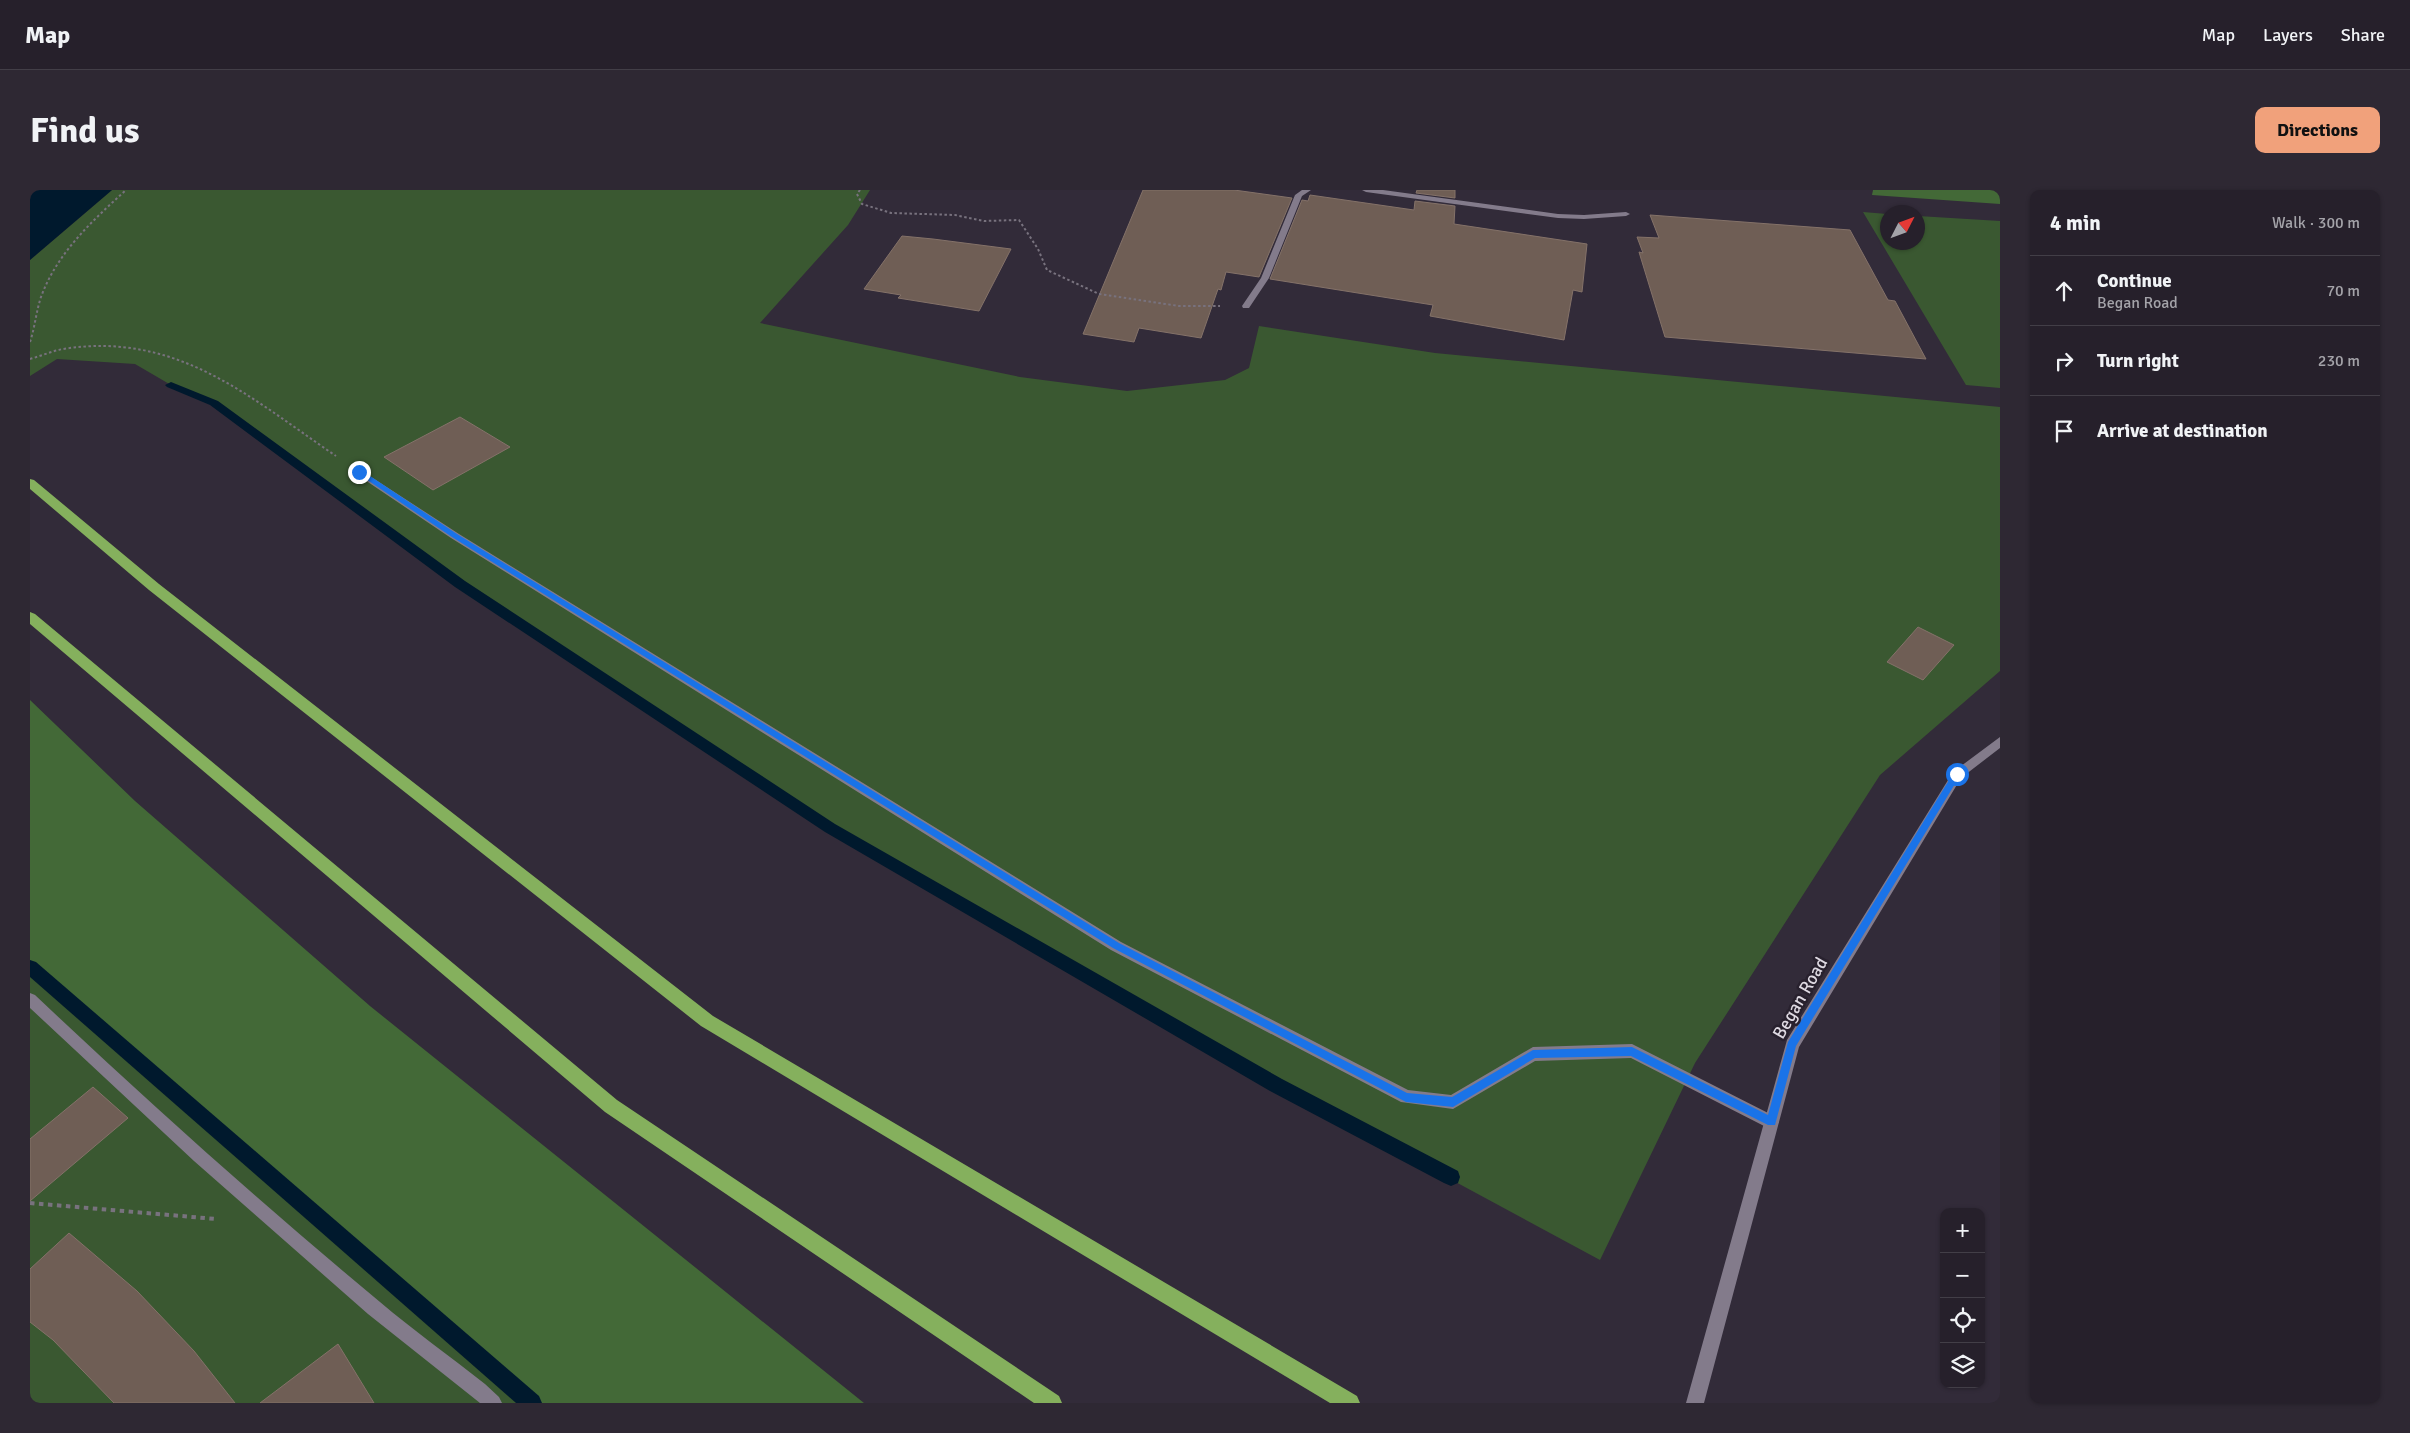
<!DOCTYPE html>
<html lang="en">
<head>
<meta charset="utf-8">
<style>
	body { margin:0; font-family:Signika,sans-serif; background:#2e2833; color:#f1f3f6 }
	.controls { position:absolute; right:15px; bottom:15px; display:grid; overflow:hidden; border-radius:10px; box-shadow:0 1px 4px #0004 }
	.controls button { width:45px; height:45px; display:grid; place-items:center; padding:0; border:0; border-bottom:1px solid #423e47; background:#26202b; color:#f1f3f6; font:25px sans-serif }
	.compass { position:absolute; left:1850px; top:15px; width:45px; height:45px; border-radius:50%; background:#26202b; box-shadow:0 1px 4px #0004; rotate:48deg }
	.stop { position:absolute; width:15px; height:15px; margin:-11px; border:4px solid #1a73e8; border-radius:50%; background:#fff }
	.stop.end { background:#1a73e8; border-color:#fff; box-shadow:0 1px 5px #0008 }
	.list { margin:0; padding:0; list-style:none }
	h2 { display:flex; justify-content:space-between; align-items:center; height:65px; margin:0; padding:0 20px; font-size:21px }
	h2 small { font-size:16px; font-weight:400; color:#a4a3a9 }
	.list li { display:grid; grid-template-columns:32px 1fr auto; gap:15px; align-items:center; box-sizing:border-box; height:70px; padding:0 20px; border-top:1px solid #423e47 }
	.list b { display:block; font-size:19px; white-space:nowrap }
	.list p { margin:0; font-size:16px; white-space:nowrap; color:#a4a3a9 }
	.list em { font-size:16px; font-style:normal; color:#a4a3a9 }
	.icon { flex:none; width:28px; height:28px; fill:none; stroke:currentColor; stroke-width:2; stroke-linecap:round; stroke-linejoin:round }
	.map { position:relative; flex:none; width:1970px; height:1213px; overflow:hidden; border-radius:10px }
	header { display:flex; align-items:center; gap:30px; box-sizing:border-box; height:70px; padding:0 25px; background:#26202b; border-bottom:1px solid #423e47 }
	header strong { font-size:24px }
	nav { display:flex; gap:28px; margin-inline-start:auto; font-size:18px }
	.intro { display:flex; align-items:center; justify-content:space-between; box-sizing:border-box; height:120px; padding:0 30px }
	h1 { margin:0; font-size:35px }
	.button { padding:12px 22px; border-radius:10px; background:#f1a17b; color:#111; font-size:18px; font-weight:700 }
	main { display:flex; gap:30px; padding:0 30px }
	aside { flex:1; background:#26202b; border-radius:10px; box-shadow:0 1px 4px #0004 }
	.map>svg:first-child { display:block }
	.green { fill:#3a5831 }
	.forest { fill:#436937 }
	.water { fill:#00192d }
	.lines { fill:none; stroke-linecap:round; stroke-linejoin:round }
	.stream { fill:#00192d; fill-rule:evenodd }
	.building { fill:#6f5e55; stroke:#847269 }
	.path-far1 { stroke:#78727e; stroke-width:2; stroke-dasharray:2.5 2.5; stroke-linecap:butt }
	.path { stroke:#78727e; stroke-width:4; stroke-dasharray:4.5 4.5; stroke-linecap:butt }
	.service { fill:#837b8b; fill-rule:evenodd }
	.minor { fill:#837b8b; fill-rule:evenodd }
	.motorway { fill:#85b05d; fill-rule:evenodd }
	.route { fill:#1a73e8 }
	.labels { text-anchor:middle; stroke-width:5; stroke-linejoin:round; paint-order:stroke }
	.street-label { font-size:18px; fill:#ded9e2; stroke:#28212e }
</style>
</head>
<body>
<header>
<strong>Map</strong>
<nav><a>Map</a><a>Layers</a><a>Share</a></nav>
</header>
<div class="intro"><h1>Find us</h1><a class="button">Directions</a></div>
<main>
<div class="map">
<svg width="1970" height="1213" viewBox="0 0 1970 1213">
	<rect width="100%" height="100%" fill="#322b39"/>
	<g class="green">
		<path d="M82 0H840L818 35 730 133 990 187 1097 201 1195 190 1219 178 1229 136 1405 163 1970 217V481L1850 585 1665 873 1570 1070 1246 895 800 638 430 394 184 213 141 195 105 174 27 169 0 186V70Z"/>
		<path d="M1833 22 1857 24 1858 52H1888V26L1970 31V198L1936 195Z"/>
		<path d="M0 777 502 1213H0Z"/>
	</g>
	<g class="forest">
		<path d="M1843 0H1970V14L1842 5Z"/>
		<path d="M0 510 105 611 340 816 834 1213H502L0 777Z"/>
	</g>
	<path class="water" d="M0 0H82L0 70Z"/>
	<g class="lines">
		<g class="stream">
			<path d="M141 192 188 211 435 391 805 634 1252 889 1428 981 1430 987 1428 993 1421 996 1414 993 1240 901 795 642 425 397 180 215 137 197 135 195Z"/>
			<path d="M0 770 6 772 509 1206 512 1213H486L0 787Z"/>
		</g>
	</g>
	<g class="building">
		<path d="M1113 0H1204L1262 8 1229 87 1196 82 1191 100 1188 99 1171 148 1109 138 1104 152 1053 144Z"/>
		<path d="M1387 0H1425V8L1386 3Z"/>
		<path d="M1280 5 1384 20 1385 11 1425 16 1424 34 1557 54 1552 102 1543 100 1534 150 1400 126 1403 115 1240 89 1272 10 1278 11Z"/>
		<path d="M1620 25 1820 40 1858 110 1865 111 1896 169 1635 147 1609 62 1613 63 1607 47 1629 48Z"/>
		<path d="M872 46 903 49 981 59 949 121 868 108 871 105 834 99Z"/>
		<path d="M430 227 480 257 403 300 354 267Z"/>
		<path d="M1888 437 1924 455 1893 490 1857 472Z"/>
		<path d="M63 897 98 928 0 1011V949Z"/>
		<path d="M39 1043 107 1101 164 1161 205 1213H84L23 1150 0 1132V1079Z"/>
		<path d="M308 1154 344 1213H230Z"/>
	</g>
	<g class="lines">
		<g class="path-far1">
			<path d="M830 0 827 4 832 14 861 23 925 25 954 31 989 30 1008 59 1017 80 1069 104 1149 116H1190"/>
			<path d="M0 152C5 137 6 122 11 107 27 63 62 31 96 0"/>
			<path d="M0 169C11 166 22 161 33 159 147 141 219 207 306 266"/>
		</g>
		<path class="path" d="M0 1013 186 1029"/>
		<g class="service">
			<path d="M1272 0H1281L1272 6 1239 88 1219 118H1213L1212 116 1231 88 1265 5Z"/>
			<path d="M1332 0H1353L1528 24 1554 25 1596 22 1600 24 1596 26 1554 29 1528 28 1336 2Z"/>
			<path d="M329 279 429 344 1091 752 1378 900 1421 905 1503 857 1602 854 1746 927 1749 932 1746 937 1741 939 1736 937 1601 868 1505 871 1423 919 1371 912 1081 760 421 348 326 284 324 282Z"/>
			<path d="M0 803 5 805C117 911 232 1014 350 1112 384 1141 420 1166 455 1194L469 1207 472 1213H450L338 1124 164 971 0 818Z"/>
		</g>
		<path class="minor" d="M1970 547V558L1931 588 1769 857 1674 1213H1656L1757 850 1923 582Z"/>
		<g class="motorway">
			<path d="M0 289 4 290 129 394 683 826 1327 1206 1330 1213H1300L671 836 119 400 0 299Z"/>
			<path d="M0 422 5 424 587 910 1029 1206 1032 1213H1004L575 922 0 434Z"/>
		</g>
	</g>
	<path class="route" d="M327 280H331L427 344 1089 753 1377 903 1422 907 1503 860 1602 857 1738 925 1758 852 1924 582 1931 584 1766 856 1745 935H1738L1601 866 1505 868 1423 917 1376 912 1083 758 422 347 327 283Z"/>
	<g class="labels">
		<g class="street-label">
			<text transform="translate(1770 808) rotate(-60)" y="6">Began Road</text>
		</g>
	</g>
</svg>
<div class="controls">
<button>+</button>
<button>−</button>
<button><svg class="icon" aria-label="locate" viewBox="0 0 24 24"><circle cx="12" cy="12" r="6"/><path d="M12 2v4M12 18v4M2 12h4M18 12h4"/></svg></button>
<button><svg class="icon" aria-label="layers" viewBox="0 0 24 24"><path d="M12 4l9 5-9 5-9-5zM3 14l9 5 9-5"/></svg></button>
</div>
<svg class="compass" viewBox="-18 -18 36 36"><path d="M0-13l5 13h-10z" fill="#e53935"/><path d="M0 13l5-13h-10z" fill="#a4a3a9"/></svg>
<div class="stop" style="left:1927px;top:584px"></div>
<div class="stop end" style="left:329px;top:282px"></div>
</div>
<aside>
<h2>4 min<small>Walk · 300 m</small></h2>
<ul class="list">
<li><svg class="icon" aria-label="ahead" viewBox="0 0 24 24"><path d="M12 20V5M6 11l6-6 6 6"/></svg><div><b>Continue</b><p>Began Road</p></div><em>70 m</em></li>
<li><svg class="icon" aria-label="right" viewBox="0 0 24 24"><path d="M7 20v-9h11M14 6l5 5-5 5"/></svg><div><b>Turn right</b></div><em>230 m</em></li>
<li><svg class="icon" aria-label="arrive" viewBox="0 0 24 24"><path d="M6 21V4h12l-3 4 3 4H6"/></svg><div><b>Arrive at destination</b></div></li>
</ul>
</aside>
</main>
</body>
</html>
